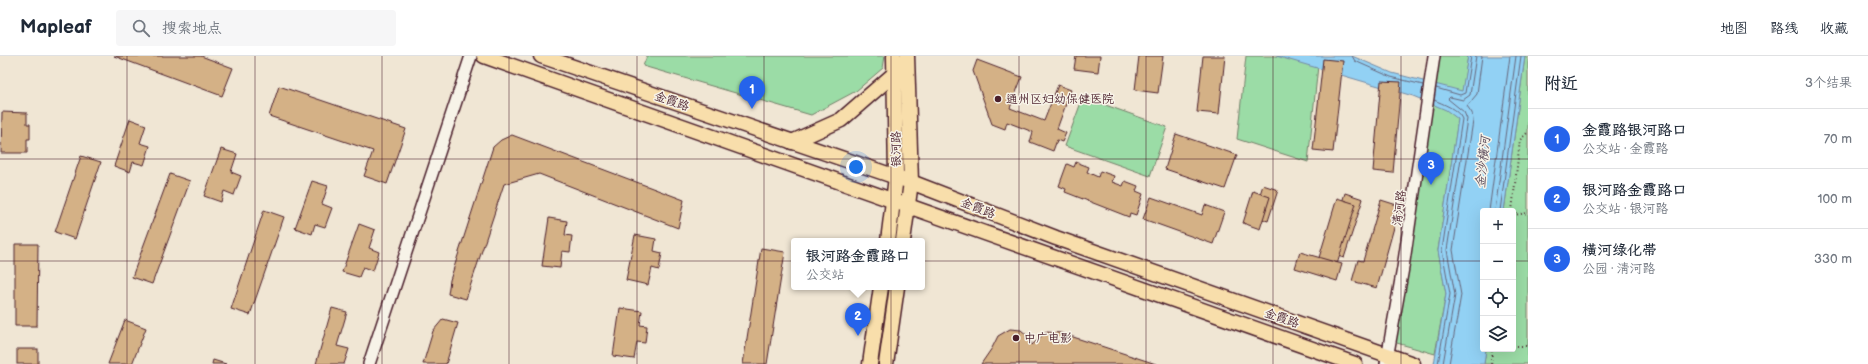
<!DOCTYPE html>
<html lang="zh">
<head>
<meta charset="utf-8">
<style>
	body { margin:0; font-family:"Balsamiq Sans","LXGW WenKai TC",sans-serif; background:#f6f6f7; color:#1f2937 }
	.controls { position:absolute; right:12px; bottom:12px; display:grid; overflow:hidden; border-radius:4px; box-shadow:0 4px 16px #0002 }
	.controls button { width:36px; height:36px; display:grid; place-items:center; padding:0; border:0; border-bottom:1px solid #e0e1e3; background:#fff; color:#1f2937; font:20px sans-serif }
	.you { position:absolute; left:856px; top:111px; width:14px; height:14px; margin:-10px; border:3px solid #fff; border-radius:50%; background:#1a73e8; box-shadow:0 0 0 6px #1a73e833 }
	.badge { display:grid; place-items:center; width:26px; height:26px; border-radius:50%; background:#2563eb; color:#fff; font-size:13px; font-weight:700 }
	.pin { position:absolute; translate:-50% -33px; filter:drop-shadow(0 1px 2px #0008) }
	.pin::after { content:''; position:absolute; top:21px; width:14px; height:12px; background:inherit; clip-path:polygon(0 0,100% 0,50% 100%) }
	.popup { position:absolute; left:791px; top:182px; width:134px; height:52px; box-sizing:border-box; display:grid; place-content:center; border-radius:4px; background:#fff; filter:drop-shadow(0 1px 3px #0005); font-size:13px; white-space:nowrap; color:#747a83 }
	.popup b { font-size:15px; color:#1f2937 }
	.popup::after { content:''; position:absolute; left:50%; top:100%; margin-left:-8px; border:8px solid transparent; border-top-color:#fff }
	.list { margin:0; padding:0; list-style:none }
	h2 { display:flex; justify-content:space-between; align-items:center; height:52px; margin:0; padding:0 16px; font-size:17px }
	h2 small { font-size:13px; font-weight:400; color:#747a83 }
	.list li { display:grid; grid-template-columns:26px 1fr auto; gap:12px; align-items:center; box-sizing:border-box; height:60px; padding:0 16px; border-top:1px solid #e0e1e3 }
	.list b { display:block; font-size:15px; white-space:nowrap }
	.list p { margin:0; font-size:13px; white-space:nowrap; color:#747a83 }
	.list em { font-size:13px; font-style:normal; color:#747a83 }
	.icon { flex:none; width:22px; height:22px; fill:none; stroke:currentColor; stroke-width:2; stroke-linecap:round; stroke-linejoin:round }
	.map { position:relative; flex:none; width:1528px; height:308px; overflow:hidden }
	header { display:flex; align-items:center; gap:24px; box-sizing:border-box; height:56px; padding:0 20px; background:#fff; border-bottom:1px solid #e0e1e3 }
	header strong { font-size:19px }
	nav { display:flex; gap:22px; margin-inline-start:auto; font-size:14px }
	.search { width:280px; height:36px; background:#f6f6f7; display:flex; align-items:center; gap:10px; box-sizing:border-box; padding:0 14px; border-radius:4px; color:#747a83; font-size:15px }
	main { display:flex }
	aside { flex:1; background:#fff }
	.map>svg:first-child { display:block }
	.green { fill:#9bdca6; stroke:#727e68 }
	.water { fill:#92d1f4; stroke:#758aa4 }
	.lines { fill:none; stroke-linecap:round; stroke-linejoin:round }
	.shore { stroke:#67667b; stroke-width:1 }
	.building { fill:#d4b186; stroke:#4a1f2b }
	.minor-casing { stroke:#4a1f2b; stroke-width:14 }
	.major-casing { stroke:#4a1f2b; stroke-width:17 }
	.path { stroke:#4a1f2b; stroke-width:2; stroke-dasharray:1 3; stroke-linecap:butt }
	.minor { stroke:#f7f3e8; stroke-width:11 }
	.major { stroke:#f8deab; stroke-width:14 }
	.grid { fill:none; stroke:#4a1f2b; stroke-width:1; stroke-opacity:0.55 }
	.poi-dot { fill:#4a1f2b; stroke:#f7f3e8; stroke-width:1.5 }
	.labels { text-anchor:middle; stroke-width:3; stroke-linejoin:round; paint-order:stroke }
	.poi-label { font-size:12px; fill:#4a1f2b; stroke:#f7f3e8; text-anchor:start }
	.street-label { font-size:12px; fill:#4a1f2b; stroke:#f7f3e8 }
	.water-label { font-size:13px; font-style:italic; fill:#5c4c5d; stroke:#f7f3e8 }
</style>
</head>
<body>
<header>
<strong>Mapleaf</strong>
<div class="search"><svg class="icon" aria-label="search" viewBox="0 0 24 24"><circle cx="10" cy="10" r="6"/><path d="M15 15l6 6"/></svg>搜索地点</div>
<nav><a>地图</a><a>路线</a><a>收藏</a></nav>
</header>
<main>
<div class="map">
<svg width="1528" height="308" viewBox="0 0 1528 308">
	<rect width="100%" height="100%" fill="#f0e6d4"/>
	<filter id="ink" filterUnits="userSpaceOnUse"><feTurbulence type="fractalNoise" baseFrequency=".025" numOctaves="2"/><feDisplacementMap in="SourceGraphic" scale="8" xChannelSelector="R" yChannelSelector="G"/><feConvolveMatrix kernelMatrix="1 2 1 2 8 2 1 2 1" color-interpolation-filters="sRGB"/></filter>
	<g filter="url(#ink)">
		<g class="green">
			<path d="M647 0H885L883 12 856 35 811 59 643 10Z"/>
			<path d="M1246 0H1319L1308 106 1237 83Z"/>
			<path d="M1434 0H1468L1438 194 1446 238 1435 298 1390 285Z"/>
			<path d="M1525 0H1528V308H1484L1486 293H1513V155H1504Z"/>
			<path d="M1083 41 1167 71 1150 120 1065 90Z"/>
		</g>
		<path class="water" d="M1276 0H1352L1392 17 1462 35 1468 0H1525L1504 155H1483V293H1486L1484 308H1434L1446 238 1438 195 1458 63 1446 54 1413 40Z"/>
		<g class="lines">
			<g class="shore">
				<path d="M1352 0 1355 5 1391 21 1423 29"/>
				<path d="M1436 32 1460 39 1465 37 1471 0"/>
				<path d="M1434 44C1443 48 1458 53 1462 63L1442 194 1450 238 1438 308"/>
				<path d="M1489 155 1510 0"/>
				<path d="M1495 155 1516 0"/>
				<path d="M1500 155 1521 0"/>
				<path d="M1443 308 1455 239 1447 194 1467 63 1464 56 1448 43 1450 41 1463 44 1470 39 1476 0"/>
				<path d="M1449 308 1461 239 1453 194 1473 65 1472 57 1467 50 1477 38 1482 0"/>
			</g>
		</g>
		<g class="building">
			<path d="M114 0H201L233 12 222 40Z"/>
			<path d="M1076 0H1100L1098 16 1074 13Z"/>
			<path d="M1139 0H1163L1158 37 1135 34Z"/>
			<path d="M1203 0H1225L1219 58 1197 56Z"/>
			<path d="M1323 3 1343 5 1333 96 1313 94Z"/>
			<path d="M977 4 1022 21 1010 52 1044 65 1058 29 1071 34 1057 73 1066 77 1062 86 1057 84 1053 95 1030 86 1033 76 1007 66 1005 73 992 68 973 15Z"/>
			<path d="M1381 25 1401 26 1393 117 1373 115Z"/>
			<path d="M279 30 406 73 387 128 364 120 373 95 269 60Z"/>
			<path d="M2 56 27 57V68H30V83H27V97H1Z"/>
			<path d="M130 63 146 69 140 87 150 90 144 109 133 106 130 116 114 110Z"/>
			<path d="M1176 78 1237 99 1225 133 1165 113Z"/>
			<path d="M512 79 684 144 678 172 539 118 504 128 466 243 448 238 450 224 493 91 501 84Z"/>
			<path d="M221 93 237 98 231 116 241 120 234 139 224 135 221 146 204 140Z"/>
			<path d="M81 100 101 106 75 183 55 176Z"/>
			<path d="M1076 106 1089 111 1087 116 1098 121 1100 115 1114 120 1112 126 1123 130 1125 125 1138 130 1136 135 1143 138 1136 159 1130 157 1129 161 1065 136 1066 133 1059 130 1067 108 1074 111Z"/>
			<path d="M170 118 190 125 152 228 132 221Z"/>
			<path d="M312 125 328 130 322 148 332 152 325 171 315 168 312 178 295 172Z"/>
			<path d="M1263 129 1278 134 1268 165 1253 160Z"/>
			<path d="M1253 135 1270 141 1260 173 1243 167Z"/>
			<path d="M1345 137 1363 143 1344 202 1326 196Z"/>
			<path d="M1151 141 1202 159 1205 149 1224 156 1213 188 1143 163Z"/>
			<path d="M1337 142 1356 148 1333 221 1315 215Z"/>
			<path d="M1381 144 1400 150 1377 232 1352 225 1358 204 1363 205Z"/>
			<path d="M264 154 284 161 250 259 231 253Z"/>
			<path d="M549 162 567 165 565 179 572 180 570 196 562 195 560 212 542 210Z"/>
			<path d="M359 168 375 174 369 192 379 196 373 215 363 211 359 221 342 216Z"/>
			<path d="M635 179 656 183 654 195 662 197 659 214 652 212 648 229 626 224Z"/>
			<path d="M15 188H38L37 270H15Z"/>
			<path d="M761 192 785 196 767 308H743Z"/>
			<path d="M1300 196 1342 208 1337 225 1295 212Z"/>
			<path d="M332 252 347 256 337 290 349 293 344 308H316Z"/>
			<path d="M620 252 642 255 640 269 647 270 645 287 637 286 634 303 613 300Z"/>
			<path d="M443 263 458 267 446 308H423L433 275Z"/>
			<path d="M125 264 146 272 132 308H108Z"/>
			<path d="M1010 273 1021 274 1028 280 1032 289 1046 276 1061 277 1156 308H981L992 292 998 280Z"/>
			<rect x="17" y="293" width="21" height="15"/>
			<path d="M213 304 226 308H212Z"/>
		</g>
		<g class="lines">
			<defs>
				<g id="minor">
					<path d="M369 308 471 0"/>
					<path d="M1386 308 1403 212 1434 0"/>
				</g>
				<g id="major">
					<path d="M484 0 1355 308"/>
					<path d="M541 0 911 126 1056 182 1413 308"/>
					<path d="M792 86 841 64 894 18"/>
					<path d="M888 185 896 121 894 0"/>
					<path d="M903 185 911 126 907 0"/>
					<path d="M870 308 881 231"/>
					<path d="M886 308 897 231"/>
				</g>
			</defs>
			<use href="#minor" class="minor-casing"/>
			<use href="#major" class="major-casing"/>
			<g class="path">
				<path d="M1512 155 1520 84 1528 76"/>
				<path d="M1513 159 1528 157"/>
				<path d="M1513 290H1528"/>
				<path d="M1491 308 1492 293"/>
			</g>
			<use href="#minor" class="minor"/>
			<use href="#major" class="major"/>
		</g>
	</g>
	<path class="grid" d="M127 0V308M255 0V308M382 0V308M509 0V308M637 0V308M764 0V308M891 0V308M1019 0V308M1146 0V308M1273 0V308M1401 0V308M0 103H1528M0 205H1483M1513 205H1528"/>
	<g class="poi-dot">
		<circle cx="998" cy="43" r="4"/>
		<circle cx="1016" cy="282" r="4"/>
	</g>
	<g class="labels">
		<g class="poi-label">
			<text x="1006" y="47">通州区妇幼保健医院</text>
			<text x="1024" y="286">中广电影</text>
		</g>
		<g class="street-label">
			<text transform="translate(672 45) rotate(19)" y="4">金霞路</text>
			<text transform="translate(896 93) rotate(-91)" y="4">银河路</text>
			<text transform="translate(978 152) rotate(21)" y="4">金霞路</text>
			<text transform="translate(1399 152) rotate(-82)" y="4">清河路</text>
			<text transform="translate(1282 262) rotate(19)" y="4">金霞路</text>
		</g>
		<g class="water-label">
			<text transform="translate(1482 106) rotate(-84)" y="5">金沙横河</text>
		</g>
	</g>
</svg>
<div class="controls">
<button>+</button>
<button>−</button>
<button><svg class="icon" aria-label="locate" viewBox="0 0 24 24"><circle cx="12" cy="12" r="6"/><path d="M12 2v4M12 18v4M2 12h4M18 12h4"/></svg></button>
<button><svg class="icon" aria-label="layers" viewBox="0 0 24 24"><path d="M12 4l9 5-9 5-9-5zM3 14l9 5 9-5"/></svg></button>
</div>
<div class="you"></div>
<div class="pin badge" style="left:752px;top:53px">1</div>
<div class="pin badge" style="left:858px;top:280px">2</div>
<div class="popup"><b>银河路金霞路口</b>公交站</div>
<div class="pin badge" style="left:1431px;top:129px">3</div>
</div>
<aside>
<h2>附近<small>3个结果</small></h2>
<ul class="list">
<li><span class="badge">1</span><div><b>金霞路银河路口</b><p>公交站 · 金霞路</p></div><em>70 m</em></li>
<li><span class="badge">2</span><div><b>银河路金霞路口</b><p>公交站 · 银河路</p></div><em>100 m</em></li>
<li><span class="badge">3</span><div><b>横河绿化带</b><p>公园 · 清河路</p></div><em>330 m</em></li>
</ul>
</aside>
</main>
</body>
</html>
